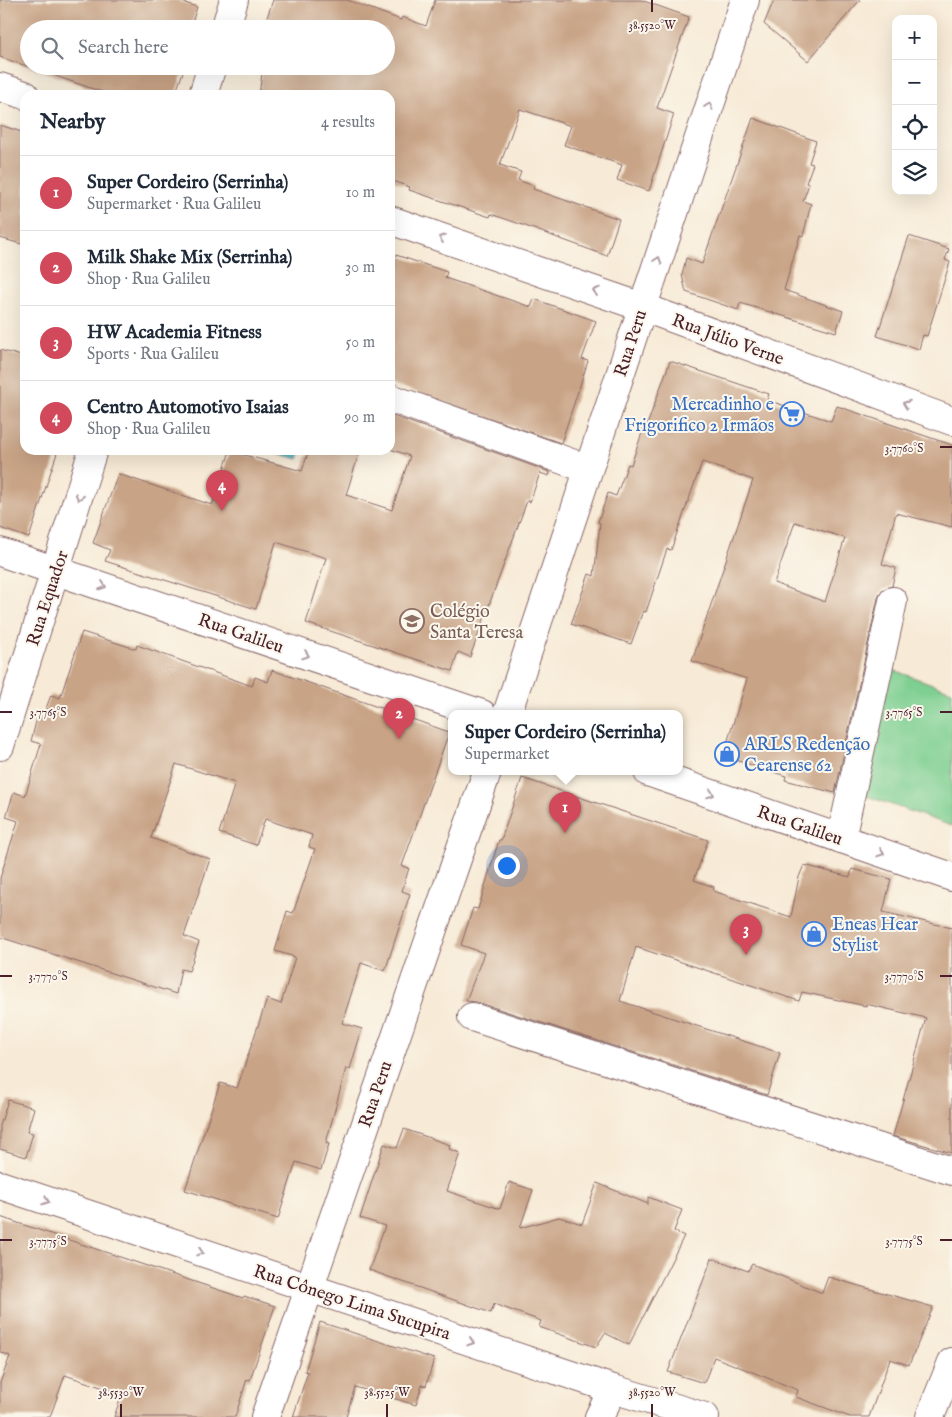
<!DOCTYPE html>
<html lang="en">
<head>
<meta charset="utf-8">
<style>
	body { margin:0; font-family:"IM FELL English",serif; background:#f2f2f3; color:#1f2937 }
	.controls { position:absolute; right:15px; top:15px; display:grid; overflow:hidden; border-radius:10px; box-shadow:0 5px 20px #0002 }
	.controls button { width:45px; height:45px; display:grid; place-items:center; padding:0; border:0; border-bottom:1px solid #e0e1e3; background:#fff; color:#1f2937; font:25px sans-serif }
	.you { position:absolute; left:506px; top:865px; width:18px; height:18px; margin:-12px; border:4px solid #fff; border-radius:50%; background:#1a73e8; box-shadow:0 0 0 8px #1a73e833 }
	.badge { display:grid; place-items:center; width:32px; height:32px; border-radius:50%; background:#d1495b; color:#fff; font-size:16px; font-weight:700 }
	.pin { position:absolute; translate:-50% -41px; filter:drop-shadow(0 1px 2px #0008) }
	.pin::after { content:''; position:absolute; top:26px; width:18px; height:15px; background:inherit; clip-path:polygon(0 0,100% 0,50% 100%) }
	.popup { position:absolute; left:448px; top:710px; width:235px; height:65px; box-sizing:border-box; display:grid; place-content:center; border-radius:10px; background:#fff; filter:drop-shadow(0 1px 4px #0005); font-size:16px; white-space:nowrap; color:#747a83 }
	.popup b { font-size:19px; color:#1f2937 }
	.popup::after { content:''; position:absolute; left:50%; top:100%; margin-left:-10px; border:10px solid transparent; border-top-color:#fff }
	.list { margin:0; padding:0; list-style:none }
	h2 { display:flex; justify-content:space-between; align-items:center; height:65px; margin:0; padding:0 20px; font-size:21px }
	h2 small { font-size:16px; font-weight:400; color:#747a83 }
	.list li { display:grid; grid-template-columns:32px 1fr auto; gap:15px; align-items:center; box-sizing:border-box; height:75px; padding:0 20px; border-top:1px solid #e0e1e3 }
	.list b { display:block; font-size:19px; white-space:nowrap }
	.list p { margin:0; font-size:16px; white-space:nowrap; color:#747a83 }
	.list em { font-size:16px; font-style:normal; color:#747a83 }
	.icon { flex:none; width:28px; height:28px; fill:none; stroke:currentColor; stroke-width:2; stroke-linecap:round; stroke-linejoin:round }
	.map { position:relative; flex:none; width:952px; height:1417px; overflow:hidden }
	.search { position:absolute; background:#fff; box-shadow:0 5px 20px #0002; left:20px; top:20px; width:375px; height:55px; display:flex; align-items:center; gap:12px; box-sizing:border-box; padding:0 18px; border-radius:28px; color:#747a83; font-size:19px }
	.panel { position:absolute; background:#fff; box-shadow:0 5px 20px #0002; left:20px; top:90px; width:375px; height:365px; border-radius:15px }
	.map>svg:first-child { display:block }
	.green { fill:#7ecf91; stroke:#64775e }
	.water { fill:#49b6c4; stroke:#4a6a78 }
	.building { fill:#c8a385; fill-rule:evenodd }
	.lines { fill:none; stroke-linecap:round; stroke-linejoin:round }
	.minor-casing { stroke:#876667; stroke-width:30 }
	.minor { stroke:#fff; stroke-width:28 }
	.oneway { stroke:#ae9aa0 }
	.ticks { fill:none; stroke:#4a1f2b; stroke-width:2 }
	.labels { text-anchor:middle; stroke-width:4; stroke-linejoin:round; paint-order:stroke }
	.street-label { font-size:18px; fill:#4a1f2b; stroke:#fbf7ec }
	.shop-label { font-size:18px; fill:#366cbe; stroke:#fbf7ec; text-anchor:start }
	.education-label { font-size:18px; fill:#785e54; stroke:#fbf7ec; text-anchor:start }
	.ticks-label { font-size:12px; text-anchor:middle; fill:#4a1f2b; stroke:#fbf7ec; stroke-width:4; stroke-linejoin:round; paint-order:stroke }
</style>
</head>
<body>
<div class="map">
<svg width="952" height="1417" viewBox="0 0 952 1417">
	<rect width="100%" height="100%" fill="#fbf7ec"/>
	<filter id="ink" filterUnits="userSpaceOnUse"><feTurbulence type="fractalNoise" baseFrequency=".02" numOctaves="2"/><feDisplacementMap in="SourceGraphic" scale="10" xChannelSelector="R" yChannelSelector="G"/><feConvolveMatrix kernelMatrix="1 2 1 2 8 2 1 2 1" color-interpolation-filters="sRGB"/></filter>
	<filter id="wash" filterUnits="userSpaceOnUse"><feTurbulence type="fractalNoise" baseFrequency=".0096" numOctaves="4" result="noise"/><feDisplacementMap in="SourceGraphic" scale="20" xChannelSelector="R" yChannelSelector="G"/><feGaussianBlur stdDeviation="1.12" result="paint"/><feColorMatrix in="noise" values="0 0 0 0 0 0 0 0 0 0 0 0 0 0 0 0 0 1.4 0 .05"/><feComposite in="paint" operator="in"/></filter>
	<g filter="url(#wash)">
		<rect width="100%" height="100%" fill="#f7ead6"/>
		<path class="green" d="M890 669 952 691V826L864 795Z"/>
		<path class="water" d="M267 450H301L298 459Z"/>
		<g id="blocks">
			<g class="building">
				<path d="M0 0H176L197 7 190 29H29V66H185L175 95H111L0 57Z"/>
				<path d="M273 0H347L401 20 402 17 426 26 435 0H641L689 17 657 108 674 114 649 191 617 180 622 165 564 145 571 126 520 109 500 165 521 172 518 180 534 186 533 189 619 219 607 256 520 224 491 214 490 217 409 190 410 187 390 180V95H259L263 66H386V29H263Z"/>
				<path d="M774 0H860L808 61 764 24Z"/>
				<path d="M753 118 816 141 809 163 813 164 806 183 809 184 803 201 811 204 803 236 800 235 784 290 843 311 836 332 740 303 738 310 686 292 682 275 686 258 702 264Z"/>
				<path d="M0 125 25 133V245L0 238Z"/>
				<path d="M909 236 949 249 945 260 950 262 927 336 923 335 919 349 877 336Z"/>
				<path d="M390 253 447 272 445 278 531 307 534 299 596 321 582 359 588 361 561 443 390 383Z"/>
				<path d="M0 350 25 357V450H58L29 538 0 528Z"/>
				<path d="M670 361 769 394 767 400 831 421 837 406 952 445V527L896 513 882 564 896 568 892 586 882 590 878 598 835 793 785 780 786 776 723 756 747 679 692 661 753 480 702 462 671 550 667 549 646 612 643 611 631 644 571 624 589 574 594 576 600 523 598 522 608 493 616 496 628 464 631 465 644 427 646 428ZM795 522 845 538 825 602 774 583Z"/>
				<path d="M390 415 550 472 549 476 540 473 530 502 527 501 470 657 458 652 452 671 306 623 326 558 276 542 256 609 105 561 110 550 93 543 118 474 212 505 230 451 302 471 309 450H360L346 495 392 510 410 456 390 449Z"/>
				<path d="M82 632 136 649 137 645 252 686 255 677 268 682 272 670 449 732 402 866 409 868 402 891 410 894 385 971 361 963 342 1023 362 1029 350 1069 346 1068 326 1143 329 1144 321 1170 296 1162 278 1219 185 1190 220 1083 237 1088 267 999 281 1004 295 957 275 951 287 911 293 913 315 849 309 847 312 835 265 819 256 845 219 833 235 783 176 764 151 838 210 859 184 936 199 942 189 971 181 969 176 994 0 937V878L18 821 6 817 14 792 25 796 41 744 31 741 37 718 42 719 51 695 60 698Z"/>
				<path d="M522 778 708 840 694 880 714 887 713 891 791 917 799 877 804 865 850 877 852 869 891 879 883 912 952 928V1153L893 1136 926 1018 866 1004V1006L802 992 799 1001 636 947 620 1001 780 1053 767 1095 477 1002 466 1001 484 953 461 945 473 908 478 909 499 840H501Z"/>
				<path d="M8 1100 34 1108 27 1132 33 1133 26 1157 0 1149V1126Z"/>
				<path d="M404 1129 450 1145 449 1149 460 1153 447 1191 500 1209 509 1182 533 1190 520 1228 559 1217 582 1224 597 1183 648 1204V1197L682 1210 674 1231 684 1236 629 1345 605 1333 596 1347 539 1327 541 1321 494 1304 491 1313 369 1270 385 1226 360 1218 384 1144 397 1148Z"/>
				<path d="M0 1217 243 1298 244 1296 275 1306 250 1380 247 1379 235 1417H114L122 1394 65 1375 50 1417H0V1383L10 1356 0 1352Z"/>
				<path d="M712 1258 748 1271 752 1264 822 1293 828 1277 933 1307 909 1365 890 1359 869 1417H850L796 1397 798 1390 714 1357 704 1383 668 1372Z"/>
				<path d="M320 1322 434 1359 426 1386 422 1385 416 1405 355 1387 346 1417H293L308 1372 305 1371Z"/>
			</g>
		</g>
	</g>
	<g filter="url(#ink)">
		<use href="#blocks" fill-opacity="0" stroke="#876667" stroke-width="1"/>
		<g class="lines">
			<defs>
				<g id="minor">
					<path d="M225 29 234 0"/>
					<path d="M0 87 25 95"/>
					<path d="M203 95 212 66"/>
					<path d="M390 220 642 307 952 421"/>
					<path d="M390 398 588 469"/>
					<path d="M0 552 482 714"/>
					<path d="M507 714 745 0"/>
					<path d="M0 746 93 450"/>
					<path d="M648 772 952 877"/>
					<path d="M841 839 893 601"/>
					<path d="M472 1017 952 1171"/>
					<path d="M0 1185 613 1389 705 1417"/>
					<path d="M265 1417 487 772"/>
					<path d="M599 1417 613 1389"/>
					<path d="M930 1417 952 1362"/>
				</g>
			</defs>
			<use href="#minor" class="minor-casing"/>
			<use href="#minor" class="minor"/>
		</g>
		<defs><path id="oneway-chevron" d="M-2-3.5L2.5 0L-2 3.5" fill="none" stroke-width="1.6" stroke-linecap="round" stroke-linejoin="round" transform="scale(1.25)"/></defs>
		<g class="oneway">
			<use href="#oneway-chevron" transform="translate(709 106) rotate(-72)"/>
			<use href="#oneway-chevron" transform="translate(442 238) rotate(-161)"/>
			<use href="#oneway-chevron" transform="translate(658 260) rotate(-72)"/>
			<use href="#oneway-chevron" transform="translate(596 291) rotate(-161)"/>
			<use href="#oneway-chevron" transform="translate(906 404) rotate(-160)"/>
			<use href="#oneway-chevron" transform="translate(79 497) rotate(107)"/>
			<use href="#oneway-chevron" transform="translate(103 586) rotate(19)"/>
			<use href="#oneway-chevron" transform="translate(306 655) rotate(19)"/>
			<use href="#oneway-chevron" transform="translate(711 794) rotate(19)"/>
			<use href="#oneway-chevron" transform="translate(881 853) rotate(19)"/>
			<use href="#oneway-chevron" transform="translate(46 1201) rotate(18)"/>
			<use href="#oneway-chevron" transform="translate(200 1252) rotate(18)"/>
			<use href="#oneway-chevron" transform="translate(471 1342) rotate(18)"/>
		</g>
	</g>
	<path class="ticks" d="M652 0V12M940 447H952M0 712H12M940 712H952M0 976H12M940 976H952M0 1240H12M940 1240H952M121 1404V1417M387 1404V1417M652 1404V1417"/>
	<defs>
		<symbol id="supermarket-ring" viewBox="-11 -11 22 22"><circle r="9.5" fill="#fbf7ec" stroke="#3f7fe0" stroke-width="1.5"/><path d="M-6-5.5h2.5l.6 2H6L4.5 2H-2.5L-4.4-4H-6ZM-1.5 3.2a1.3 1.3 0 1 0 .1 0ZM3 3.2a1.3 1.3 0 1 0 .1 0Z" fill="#3f7fe0"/></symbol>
		<symbol id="school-ring" viewBox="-11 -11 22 22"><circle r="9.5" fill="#fbf7ec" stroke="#8d6e63" stroke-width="1.5"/><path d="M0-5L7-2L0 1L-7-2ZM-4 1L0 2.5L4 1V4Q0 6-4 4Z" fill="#8d6e63"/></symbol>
		<symbol id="shop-ring" viewBox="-11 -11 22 22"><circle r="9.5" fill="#fbf7ec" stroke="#3f7fe0" stroke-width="1.5"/><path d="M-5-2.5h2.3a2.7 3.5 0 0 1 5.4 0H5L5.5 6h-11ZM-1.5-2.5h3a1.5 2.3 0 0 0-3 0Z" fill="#3f7fe0"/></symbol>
	</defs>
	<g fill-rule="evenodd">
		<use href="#supermarket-ring" x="778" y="400" width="28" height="28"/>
		<use href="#school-ring" x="398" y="607" width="28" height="28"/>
		<use href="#shop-ring" x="713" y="740" width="28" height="28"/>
		<use href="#shop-ring" x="800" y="920" width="28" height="28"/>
	</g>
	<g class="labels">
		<g class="street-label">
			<text transform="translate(728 339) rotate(20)" y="6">Rua Júlio Verne</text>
			<text transform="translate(630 343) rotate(-72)" y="6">Rua Peru</text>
			<text transform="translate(47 598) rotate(-72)" y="6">Rua Equador</text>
			<text transform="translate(241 633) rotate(19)" y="6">Rua Galileu</text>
			<text transform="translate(800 825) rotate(19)" y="6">Rua Galileu</text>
			<text transform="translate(375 1094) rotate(-71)" y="6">Rua Peru</text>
			<text transform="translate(352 1302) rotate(18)" y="6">Rua Cônego Lima Sucupira</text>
		</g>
		<g class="shop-label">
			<text x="774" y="410" text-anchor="end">Mercadinho e<tspan x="774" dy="21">Frigorifico 2 Irmãos</tspan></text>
			<text x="744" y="750">ARLS Redenção<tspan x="744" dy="21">Cearense 62</tspan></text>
			<text x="832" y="930">Eneas Hear<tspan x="832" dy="21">Stylist</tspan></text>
		</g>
		<g class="education-label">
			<text x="430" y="617">Colégio<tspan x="430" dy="21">Santa Teresa</tspan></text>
		</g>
	</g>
	<g class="ticks-label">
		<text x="652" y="29">38.5520°W</text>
		<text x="904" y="452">3.7760°S</text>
		<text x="48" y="716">3.7765°S</text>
		<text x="904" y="716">3.7765°S</text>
		<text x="48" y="980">3.7770°S</text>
		<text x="904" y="980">3.7770°S</text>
		<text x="48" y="1245">3.7775°S</text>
		<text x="904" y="1245">3.7775°S</text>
		<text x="121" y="1396">38.5530°W</text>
		<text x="387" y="1396">38.5525°W</text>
		<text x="652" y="1396">38.5520°W</text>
	</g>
</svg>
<div class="controls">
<button>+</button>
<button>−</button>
<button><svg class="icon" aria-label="locate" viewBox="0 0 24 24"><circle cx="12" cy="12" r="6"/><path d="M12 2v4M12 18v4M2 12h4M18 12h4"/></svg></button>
<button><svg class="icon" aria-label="layers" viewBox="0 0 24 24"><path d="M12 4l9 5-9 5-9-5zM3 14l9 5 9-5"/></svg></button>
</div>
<div class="you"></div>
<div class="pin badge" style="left:565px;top:833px">1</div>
<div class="popup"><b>Super Cordeiro (Serrinha)</b>Supermarket</div>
<div class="pin badge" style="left:399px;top:739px">2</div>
<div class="pin badge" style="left:746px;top:955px">3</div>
<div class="pin badge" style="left:222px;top:511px">4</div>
<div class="search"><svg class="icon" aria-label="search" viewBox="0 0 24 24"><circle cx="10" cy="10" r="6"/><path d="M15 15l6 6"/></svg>Search here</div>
<section class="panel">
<h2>Nearby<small>4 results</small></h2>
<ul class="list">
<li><span class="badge">1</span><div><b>Super Cordeiro (Serrinha)</b><p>Supermarket · Rua Galileu</p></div><em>10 m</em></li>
<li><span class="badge">2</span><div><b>Milk Shake Mix (Serrinha)</b><p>Shop · Rua Galileu</p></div><em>30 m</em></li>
<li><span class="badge">3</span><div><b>HW Academia Fitness</b><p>Sports · Rua Galileu</p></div><em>50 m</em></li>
<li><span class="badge">4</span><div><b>Centro Automotivo Isaias</b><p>Shop · Rua Galileu</p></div><em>90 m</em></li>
</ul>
</section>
</div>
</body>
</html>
